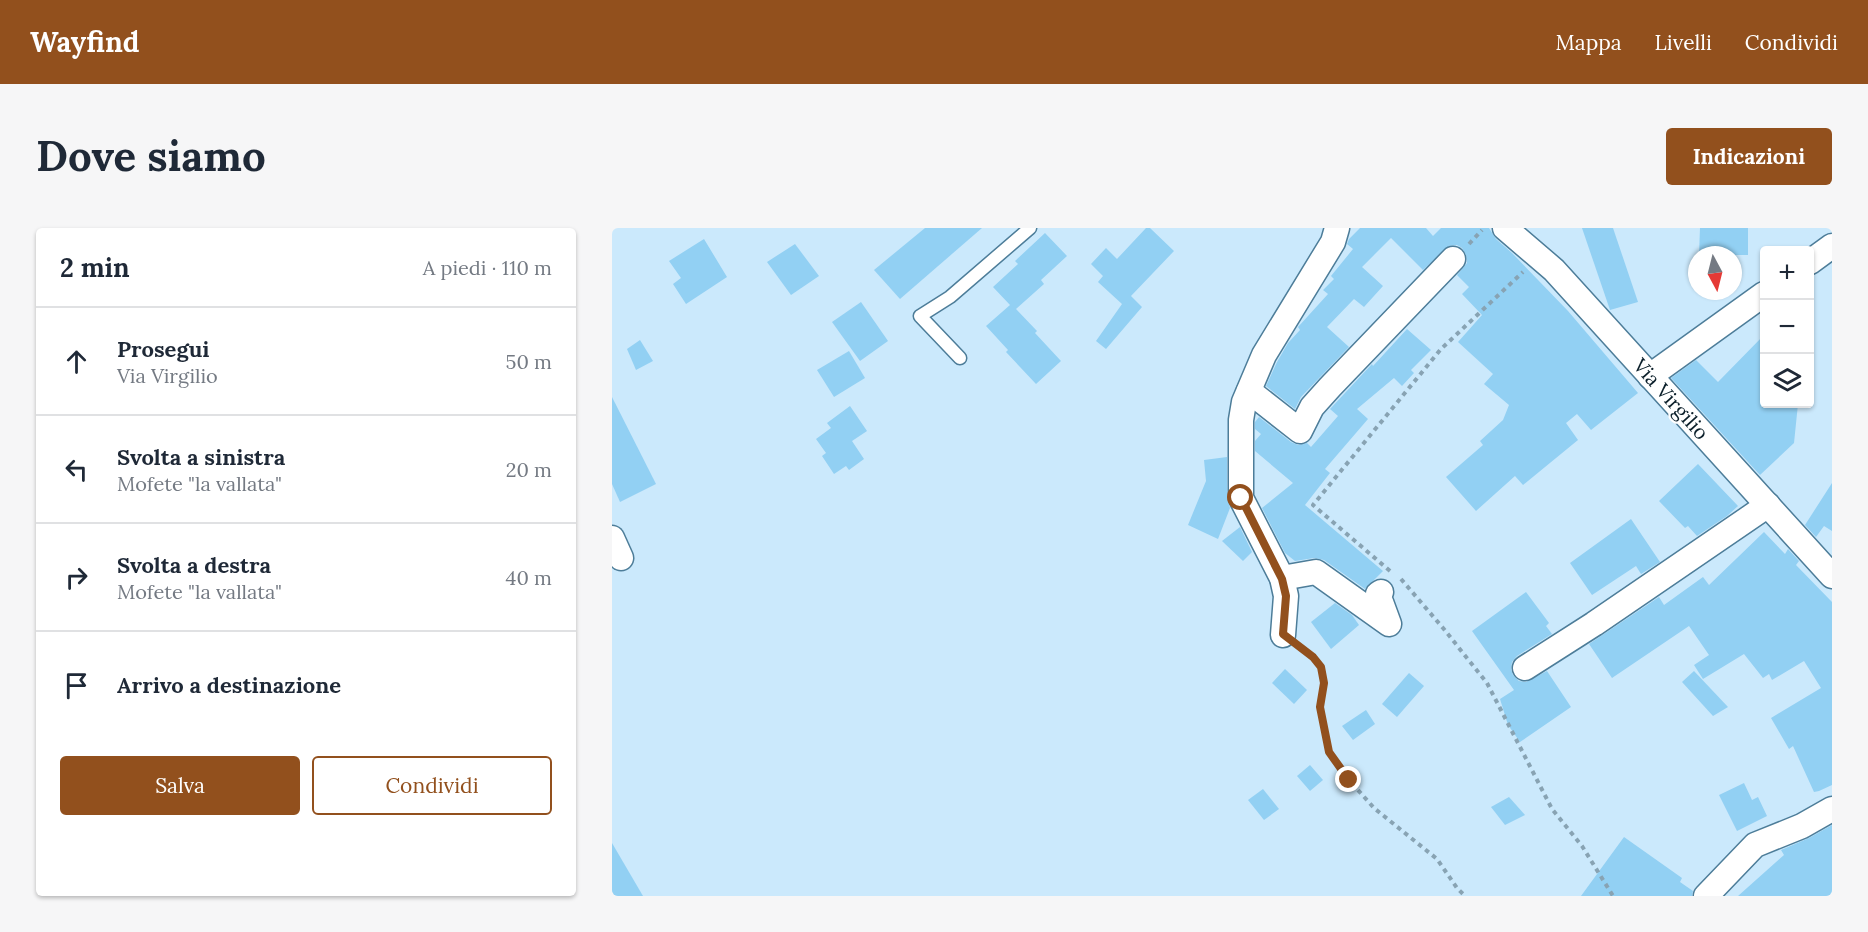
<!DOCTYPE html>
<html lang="it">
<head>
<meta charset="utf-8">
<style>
	body { margin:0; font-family:Lora,serif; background:#f6f6f7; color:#1f2937 }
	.controls { position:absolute; right:18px; top:18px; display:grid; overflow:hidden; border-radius:6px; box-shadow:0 2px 4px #0004 }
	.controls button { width:54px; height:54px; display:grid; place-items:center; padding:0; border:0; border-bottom:2px solid #e0e1e3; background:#fff; color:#1f2937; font:30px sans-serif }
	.compass { position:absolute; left:1076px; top:18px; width:54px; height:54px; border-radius:50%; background:#fff; box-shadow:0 2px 4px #0004; rotate:173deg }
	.stop { position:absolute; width:18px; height:18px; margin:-14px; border:4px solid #92501d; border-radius:50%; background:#fff }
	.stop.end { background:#92501d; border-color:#fff; box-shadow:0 2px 6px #0008 }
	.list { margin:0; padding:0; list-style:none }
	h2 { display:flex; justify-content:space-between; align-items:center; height:78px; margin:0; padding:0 24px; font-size:26px }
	h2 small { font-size:20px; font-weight:400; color:#747a83 }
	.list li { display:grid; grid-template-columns:39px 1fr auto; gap:18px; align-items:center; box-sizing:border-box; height:108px; padding:0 24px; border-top:2px solid #e0e1e3 }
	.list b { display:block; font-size:22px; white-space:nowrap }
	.list p { margin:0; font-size:20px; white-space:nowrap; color:#747a83 }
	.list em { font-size:20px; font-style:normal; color:#747a83 }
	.actions { display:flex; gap:12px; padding:18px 24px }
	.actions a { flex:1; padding:14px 0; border:2px solid #92501d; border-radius:6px; text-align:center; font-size:21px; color:#92501d }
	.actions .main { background:#92501d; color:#fff }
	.icon { flex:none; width:33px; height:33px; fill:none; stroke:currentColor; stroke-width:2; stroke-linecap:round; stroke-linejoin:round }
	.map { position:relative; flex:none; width:1220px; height:668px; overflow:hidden; border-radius:6px }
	header { display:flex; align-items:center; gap:36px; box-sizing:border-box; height:84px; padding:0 30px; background:#92501d; color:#fff }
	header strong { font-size:28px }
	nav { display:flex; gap:33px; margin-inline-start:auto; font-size:21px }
	.intro { display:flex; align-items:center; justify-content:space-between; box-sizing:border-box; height:144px; padding:0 36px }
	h1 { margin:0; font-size:42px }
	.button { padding:15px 27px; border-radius:6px; background:#92501d; color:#fff; font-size:21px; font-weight:700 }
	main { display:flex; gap:36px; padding:0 36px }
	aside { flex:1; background:#fff; border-radius:6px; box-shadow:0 2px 4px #0004 }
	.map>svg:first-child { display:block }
	.building { fill:#92d0f3 }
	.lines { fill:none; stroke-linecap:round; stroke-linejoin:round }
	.lane-casing { stroke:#4d7d99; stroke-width:15 }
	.street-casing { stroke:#4d7d99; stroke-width:27 }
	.path { stroke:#88a3b3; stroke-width:4; stroke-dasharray:4.5 4.5; stroke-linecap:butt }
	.lane { stroke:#fff; stroke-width:12 }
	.street { stroke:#fff; stroke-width:24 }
	.route { stroke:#92501d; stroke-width:8 }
	.labels { text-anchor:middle; stroke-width:4.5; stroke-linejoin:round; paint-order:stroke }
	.street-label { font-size:20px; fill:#0b1f2a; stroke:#fff }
</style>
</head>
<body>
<header>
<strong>Wayfind</strong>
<nav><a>Mappa</a><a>Livelli</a><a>Condividi</a></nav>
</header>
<div class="intro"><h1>Dove siamo</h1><a class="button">Indicazioni</a></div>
<main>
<aside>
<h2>2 min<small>A piedi · 110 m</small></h2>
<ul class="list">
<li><svg class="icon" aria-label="ahead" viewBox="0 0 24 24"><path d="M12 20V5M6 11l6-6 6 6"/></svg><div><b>Prosegui</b><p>Via Virgilio</p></div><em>50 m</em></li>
<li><svg class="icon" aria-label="left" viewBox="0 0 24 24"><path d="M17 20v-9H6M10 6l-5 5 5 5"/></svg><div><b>Svolta a sinistra</b><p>Mofete &quot;la vallata&quot;</p></div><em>20 m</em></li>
<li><svg class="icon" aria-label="right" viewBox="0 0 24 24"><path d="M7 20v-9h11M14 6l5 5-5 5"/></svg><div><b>Svolta a destra</b><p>Mofete &quot;la vallata&quot;</p></div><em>40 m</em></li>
<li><svg class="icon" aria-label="arrive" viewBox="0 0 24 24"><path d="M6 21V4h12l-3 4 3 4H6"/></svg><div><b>Arrivo a destinazione</b></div></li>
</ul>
<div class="actions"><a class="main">Salva</a><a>Condividi</a></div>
</aside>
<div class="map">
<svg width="1220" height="668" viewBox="0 0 1220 668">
	<rect width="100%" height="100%" fill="#cbe9fc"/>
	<g class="building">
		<path d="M313 0H370L288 71 262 42Z"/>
		<path d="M534 0H538L562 23 519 68 530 79 494 121 484 113 510 76 486 54 491 48 479 36 494 20 505 31Z"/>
		<path d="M748 0H814L821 8 829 0H877L884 11 900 25 956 83 1026 165 979 202 965 186 954 195 966 212 911 257 903 248 864 283 834 249 871 217 868 213 891 192 897 177 872 156 881 146 846 114 870 87 850 66 857 59 845 47 855 35 854 27 850 20 845 17 837 18 811 42 779 10 750 39 771 58 752 79 742 71 715 99 737 119 689 169 683 181 654 158 665 134 676 115 688 102 686 99 716 66 711 62 722 51 719 48 741 21 735 16 737 11Z"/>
		<path d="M970 0H1001L1026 74 998 82Z"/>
		<path d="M1088 0H1136V27H1087Z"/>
		<path d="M433 5 455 28 429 52 432 56 404 81 425 103 423 105 449 133 424 156 394 124 396 122 374 98 398 77 381 59 406 36 403 33Z"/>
		<path d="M92 11 115 49 74 76 61 56 69 50 57 33Z"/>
		<path d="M183 16 207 48 179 67 155 34Z"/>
		<path d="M249 74 276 113 248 133 220 94Z"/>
		<path d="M795 101 819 122 799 142 802 145 790 158 782 150 745 181 756 191 713 241 718 245 693 277 771 343 753 361 712 332 702 330 683 333 673 325 650 280 681 255 643 223V213L649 206 643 201V194L647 189 679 214 686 217 695 215 699 219 726 188 718 181 760 136 761 138Z"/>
		<path d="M1152 107V176H1186L1182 215 1148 247 1059 150 1084 132 1106 154Z"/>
		<path d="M28 112 41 133 24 142 15 121Z"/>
		<path d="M237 123 253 150 222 169 205 142Z"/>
		<path d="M0 169 44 256 8 274 0 256Z"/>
		<path d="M238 178 255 203 240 213 252 231 237 242 234 238 222 246 210 228 214 225 204 211 219 200 215 195Z"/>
		<path d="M615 229V270L618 280 606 311 576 297 594 253 592 232Z"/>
		<path d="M1086 236 1126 278 1115 288 1085 308 1076 298 1073 300 1047 273Z"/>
		<path d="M1220 255V303L1212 298 1204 309 1193 297Z"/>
		<path d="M1019 291 1048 334 1029 346 1024 338 980 367 958 335Z"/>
		<path d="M628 299 640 324 631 333 610 313Z"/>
		<path d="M1152 304 1173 326 1176 321 1187 333 1184 337 1220 374V557L1207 563 1202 564 1181 518 1177 521 1159 490 1209 460 1192 433 1160 452 1157 446 1151 450 1132 426 1091 451 1082 437 1097 427 1077 398 1000 450 977 416 1047 369 1052 377 1091 349 1097 357Z"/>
		<path d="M914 364 937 395 934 398 940 406 905 428 900 434 899 441 901 447 907 453 914 454 935 443 959 479 908 514 896 497 888 471 902 462 860 403Z"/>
		<path d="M723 375 740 387 747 397 719 421 699 394Z"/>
		<path d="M673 441 695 462 682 476 660 455Z"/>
		<path d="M1082 443 1116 479 1101 488 1070 454Z"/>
		<path d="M797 445 812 458 785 489 770 476Z"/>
		<path d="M754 482 763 496 741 512 730 498Z"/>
		<path d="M698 537 711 552 698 563 685 548Z"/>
		<path d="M1132 555 1140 572 1146 569 1155 588 1125 603 1107 567Z"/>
		<path d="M651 561 667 581 652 592 636 572Z"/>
		<path d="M897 569 913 587 893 597 879 579Z"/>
		<path d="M1220 597V668H1126L1172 627 1169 622 1197 610Z"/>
		<path d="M1012 609 1070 650 1068 654 1081 663 1080 668H969Z"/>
		<path d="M0 615 31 668H0Z"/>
	</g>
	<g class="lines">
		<defs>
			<path id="lane" d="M348 130 308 88 338 69 418 0"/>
			<g id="street">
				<path d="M893 0 942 42 1220 348"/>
				<path d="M1198 34 1220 18"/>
				<path d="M1038 148 1152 66"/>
				<path d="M637 163 688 203 700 179 718 159 841 31"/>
				<path d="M0 310 9 330"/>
				<path d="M670 350 704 344 777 396 766 366 769 364"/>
				<path d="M671 407 674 368 670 350 629 270V192L632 174 652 127 721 14 725 0"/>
				<path d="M913 440 982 396 1156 277"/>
				<path d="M1094 668 1143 617 1190 598 1220 581"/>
			</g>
		</defs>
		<use href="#lane" class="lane-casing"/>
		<use href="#street" class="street-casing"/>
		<g class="path">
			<path d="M857 16 870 2"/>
			<path d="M778 343 701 277 829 121 911 44"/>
			<path d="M789 351 831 400 875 455 940 581 970 618 1001 668"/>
			<path d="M689 420 709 439 712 455 708 479 717 524 737 552 762 580 825 631 845 660 853 668"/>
		</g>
		<use href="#lane" class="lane"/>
		<use href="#street" class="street"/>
	</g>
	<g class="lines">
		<path class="route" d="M629 270 670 351 674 368 671 406 701 429 709 439 712 455 708 479 717 524 737 552"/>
	</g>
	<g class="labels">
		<g class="street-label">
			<text transform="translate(1059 171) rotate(48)" y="7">Via Virgilio</text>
		</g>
	</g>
</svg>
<div class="controls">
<button>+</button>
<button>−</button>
<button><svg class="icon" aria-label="layers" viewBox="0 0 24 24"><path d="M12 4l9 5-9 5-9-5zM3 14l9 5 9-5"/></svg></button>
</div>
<svg class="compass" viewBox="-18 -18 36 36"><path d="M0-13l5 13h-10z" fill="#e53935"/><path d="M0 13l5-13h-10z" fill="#747a83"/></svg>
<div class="stop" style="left:629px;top:270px"></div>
<div class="stop end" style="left:737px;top:552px"></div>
</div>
</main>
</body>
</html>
